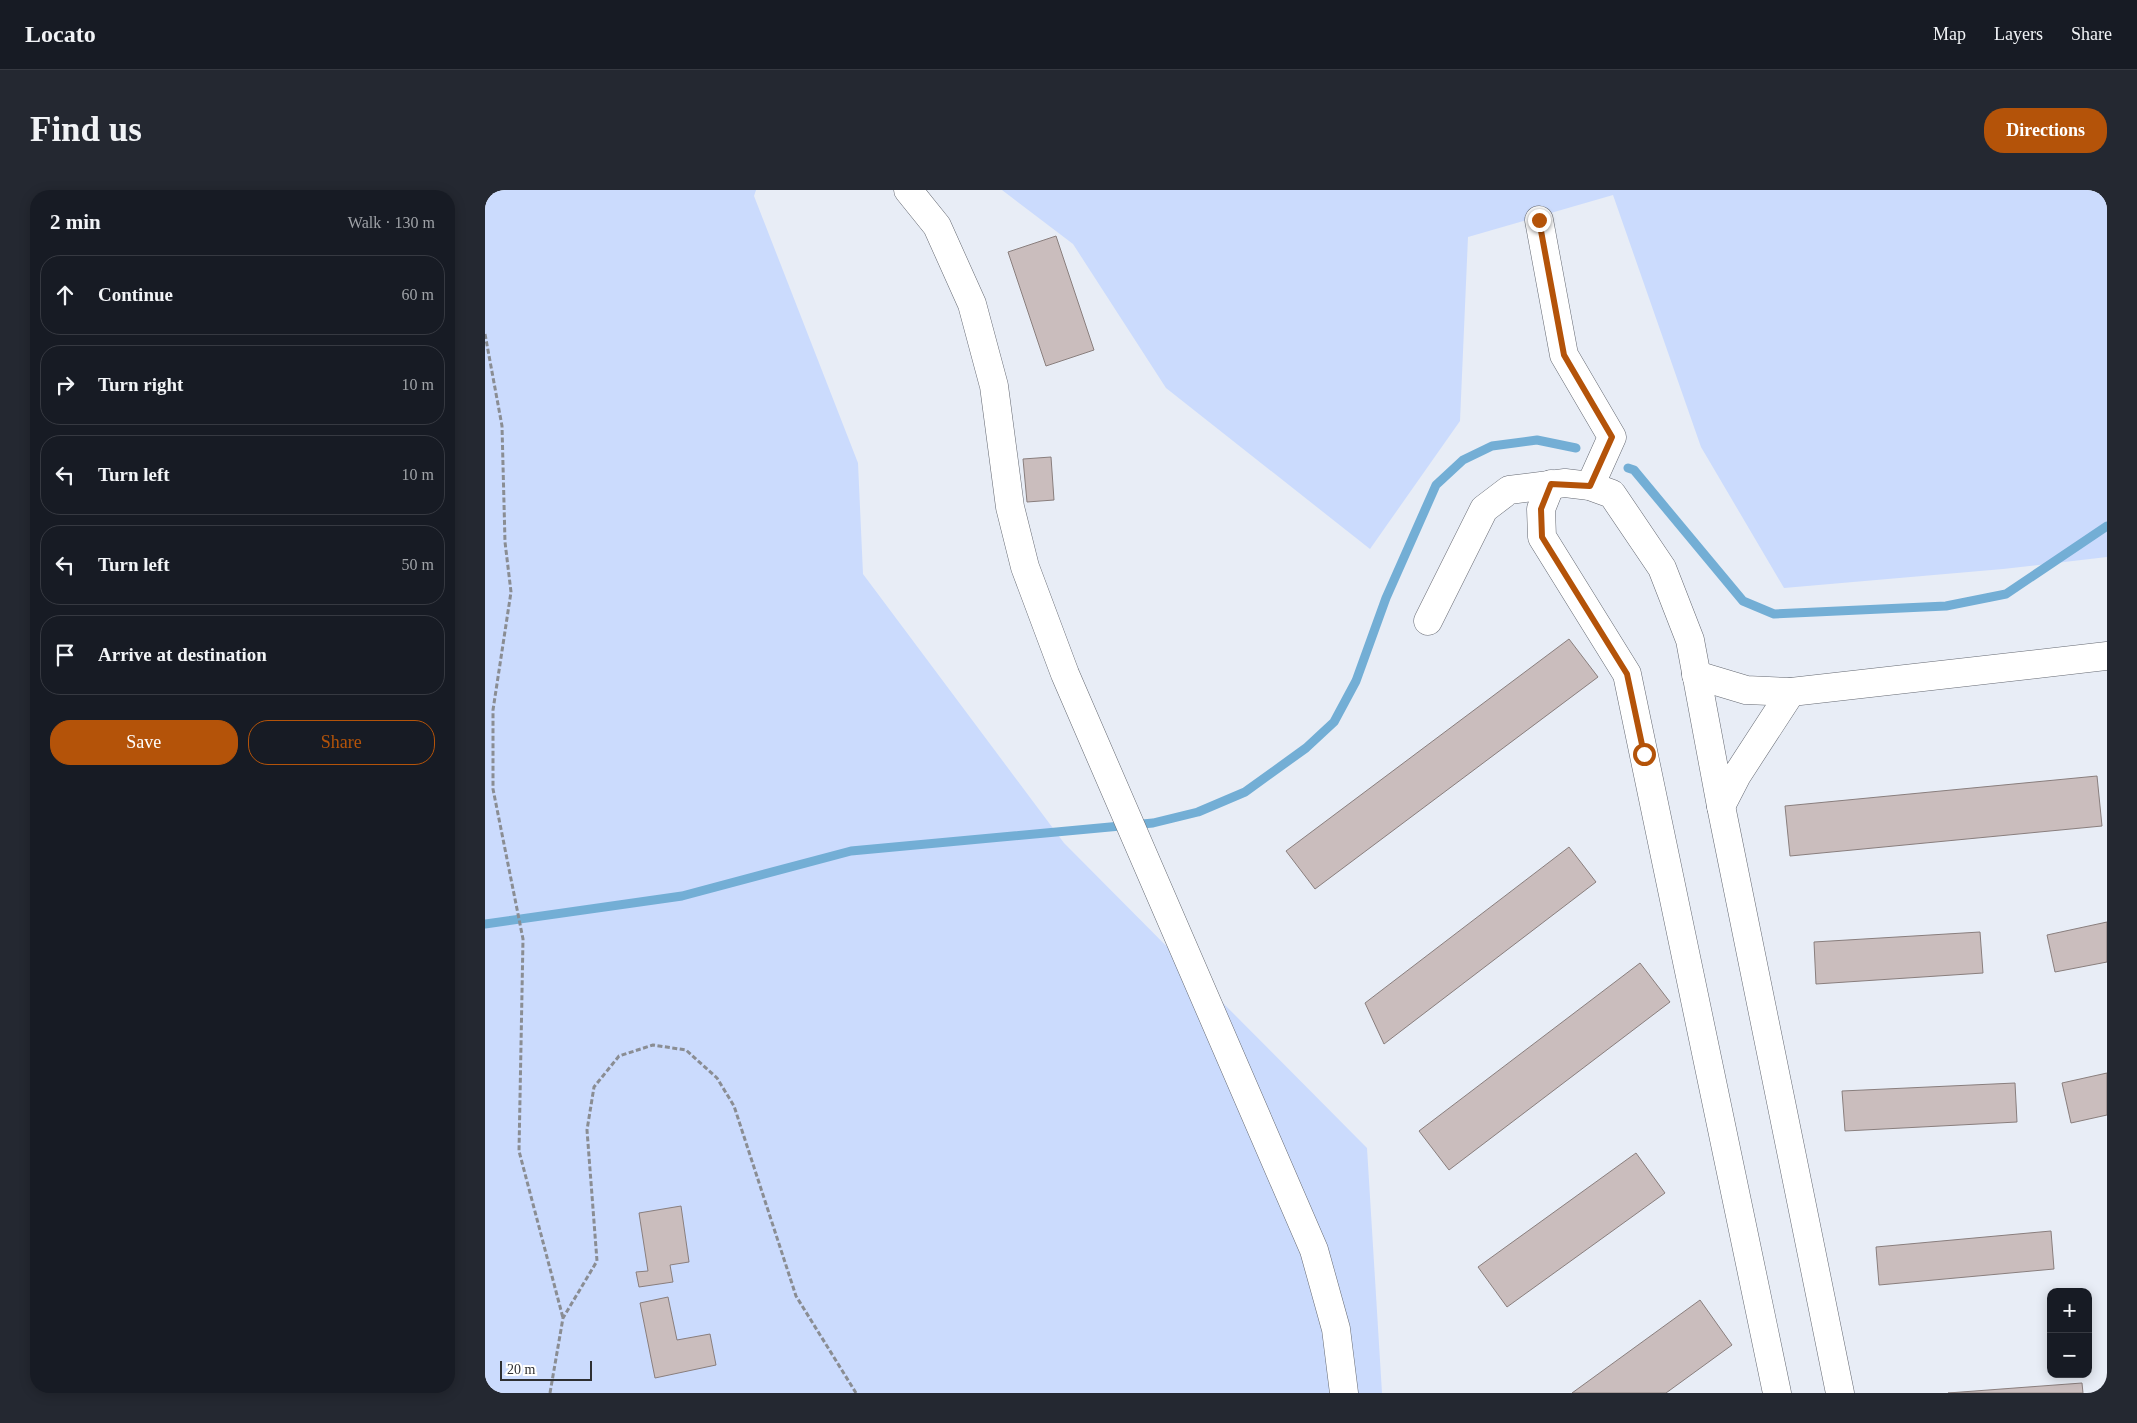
<!DOCTYPE html>
<html lang="en">
<head>
<meta charset="utf-8">
<style>
	body { margin:0; font-family:Georgia,serif; background:#242831; color:#f1f3f6 }
	.controls { position:absolute; right:15px; bottom:15px; display:grid; overflow:hidden; border-radius:10px; box-shadow:0 2px 12px #0003 }
	.controls button { width:45px; height:45px; display:grid; place-items:center; padding:0; border:0; border-bottom:1px solid #363941; background:#171b24; color:#f1f3f6; font:25px sans-serif }
	.scale { position:absolute; left:15px; bottom:12px; width:92px; box-sizing:border-box; padding-left:5px; border:2px solid #2d2f32; border-top:0; font-size:14px; line-height:18px; white-space:nowrap; color:#2d2f32; -webkit-text-stroke:4px #fff; paint-order:stroke }
	.stop { position:absolute; width:15px; height:15px; margin:-11px; border:4px solid #b45309; border-radius:50%; background:#fff }
	.stop.end { background:#b45309; border-color:#fff; box-shadow:0 1px 5px #0008 }
	.list { margin:0; padding:0; list-style:none }
	h2 { display:flex; justify-content:space-between; align-items:center; height:65px; margin:0; padding:0 20px; font-size:21px }
	h2 small { font-size:16px; font-weight:400; color:#9ea1a6 }
	.list li { display:grid; grid-template-columns:32px 1fr auto; gap:15px; align-items:center; box-sizing:border-box; height:80px; margin:0 10px 10px; padding:0 10px; border:1px solid #363941; border-radius:20px }
	.list b { display:block; font-size:19px; white-space:nowrap }
	.list em { font-size:16px; font-style:normal; color:#9ea1a6 }
	.actions { display:flex; gap:10px; padding:15px 20px }
	.actions a { flex:1; padding:11px 0; border:1px solid #b45309; border-radius:20px; text-align:center; font-size:18px; color:#b45309 }
	.actions .main { background:#b45309; color:#fff }
	.icon { flex:none; width:28px; height:28px; fill:none; stroke:currentColor; stroke-width:2; stroke-linecap:round; stroke-linejoin:round }
	.map { position:relative; flex:none; width:1622px; height:1203px; overflow:hidden; border-radius:20px }
	header { display:flex; align-items:center; gap:30px; box-sizing:border-box; height:70px; padding:0 25px; background:#171b24; border-bottom:1px solid #363941 }
	header strong { font-size:24px }
	nav { display:flex; gap:28px; margin-inline-start:auto; font-size:18px }
	.intro { display:flex; align-items:center; justify-content:space-between; box-sizing:border-box; height:120px; padding:0 30px }
	h1 { margin:0; font-size:35px }
	.button { padding:12px 22px; border-radius:20px; background:#b45309; color:#fff; font-size:18px; font-weight:700 }
	main { display:flex; gap:30px; padding:0 30px }
	aside { flex:1; background:#171b24; border-radius:20px; box-shadow:0 2px 12px #0003 }
	.map>svg:first-child { display:block }
	.green { fill:#cbdbfd }
	.lines { fill:none; stroke-linecap:round; stroke-linejoin:round }
	.stream { stroke:#73aed5; stroke-width:9 }
	.building { fill:#cabdbd; stroke:#897e7d }
	.minor-casing { stroke:#656972; stroke-width:29 }
	.path { stroke:#8a8d93; stroke-width:3; stroke-dasharray:5 2.5; stroke-linecap:butt }
	.minor { stroke:#fff; stroke-width:28 }
	.route { stroke:#b45309; stroke-width:6 }
</style>
</head>
<body>
<header>
<strong>Locato</strong>
<nav><a>Map</a><a>Layers</a><a>Share</a></nav>
</header>
<div class="intro"><h1>Find us</h1><a class="button">Directions</a></div>
<main>
<aside>
<h2>2 min<small>Walk · 130 m</small></h2>
<ul class="list">
<li><svg class="icon" aria-label="ahead" viewBox="0 0 24 24"><path d="M12 20V5M6 11l6-6 6 6"/></svg><div><b>Continue</b></div><em>60 m</em></li>
<li><svg class="icon" aria-label="right" viewBox="0 0 24 24"><path d="M7 20v-9h11M14 6l5 5-5 5"/></svg><div><b>Turn right</b></div><em>10 m</em></li>
<li><svg class="icon" aria-label="left" viewBox="0 0 24 24"><path d="M17 20v-9H6M10 6l-5 5 5 5"/></svg><div><b>Turn left</b></div><em>10 m</em></li>
<li><svg class="icon" aria-label="left" viewBox="0 0 24 24"><path d="M17 20v-9H6M10 6l-5 5 5 5"/></svg><div><b>Turn left</b></div><em>50 m</em></li>
<li><svg class="icon" aria-label="arrive" viewBox="0 0 24 24"><path d="M6 21V4h12l-3 4 3 4H6"/></svg><div><b>Arrive at destination</b></div></li>
</ul>
<div class="actions"><a class="main">Save</a><a>Share</a></div>
</aside>
<div class="map">
<svg width="1622" height="1203" viewBox="0 0 1622 1203">
	<rect width="100%" height="100%" fill="#e8edf6"/>
	<g class="green">
		<path d="M0 0H271L269 6 373 273 378 384 579 653 882 958 897 1203H0Z"/>
		<path d="M517 0H1622V367L1518 379 1299 398 1216 257 1128 5 983 47 975 231 885 359 681 198 588 54Z"/>
	</g>
	<g class="lines">
		<g class="stream">
			<path d="M1143 278 1149 280 1258 411 1289 424 1461 416 1521 404 1622 336"/>
			<path d="M0 734 197 706 366 661 668 633 713 622 760 602 821 558 849 532 871 491 901 408 951 295 978 270 1007 256 1052 250 1091 258"/>
		</g>
	</g>
	<g class="building">
		<path d="M571 46 609 160 561 176 523 62Z"/>
		<path d="M566 267 569 310 542 312 538 269Z"/>
		<path d="M1084 449 1113 487 830 699 801 661Z"/>
		<path d="M1612 586 1617 636 1305 666 1300 616Z"/>
		<path d="M1084 657 1111 692 899 854 880 813Z"/>
		<path d="M1622 732V772L1570 782 1562 745Z"/>
		<path d="M1495 742 1498 783 1331 794 1329 752Z"/>
		<path d="M1155 773 1185 812 964 980 934 941Z"/>
		<path d="M1622 883V925L1586 933 1577 893Z"/>
		<path d="M1530 893 1532 932 1360 941 1357 901Z"/>
		<path d="M1151 963 1180 1003 1022 1117 993 1077Z"/>
		<path d="M196 1016 204 1072 185 1075 188 1092 154 1097 151 1082 163 1081 154 1023Z"/>
		<path d="M1566 1041 1569 1079 1394 1095 1391 1057Z"/>
		<path d="M183 1107 192 1150 225 1144 231 1175 170 1188 155 1113Z"/>
		<path d="M1215 1110 1247 1155 1181 1203H1087Z"/>
		<path d="M1597 1193 1598 1203H1463Z"/>
	</g>
	<g class="lines">
		<defs>
			<g id="minor">
				<path d="M423 0 452 36 487 114 509 196 525 317 540 377 580 484 829 1060 851 1139 859 1203"/>
				<path d="M1054 30 1079 165 1127 247 1105 296"/>
				<path d="M1066 294 1056 319 1057 347 1142 484 1292 1203"/>
				<path d="M943 431 999 319 1024 300 1080 293 1105 296 1127 304 1177 378 1205 450 1236 616 1252 585 1306 502"/>
				<path d="M1211 485 1261 500 1306 502 1622 466"/>
				<path d="M1236 616 1355 1203"/>
			</g>
		</defs>
		<use href="#minor" class="minor-casing"/>
		<g class="path">
			<path d="M0 144 17 236 20 352 26 402 8 520V599L38 749 34 961 78 1128"/>
			<path d="M65 1203 78 1128 112 1071 102 940 109 897 134 866 168 855 201 860 232 888 249 916 311 1106 371 1203"/>
		</g>
		<use href="#minor" class="minor"/>
	</g>
	<g class="lines">
		<path class="route" d="M1054 30 1079 165 1127 247 1105 296 1066 294 1056 319 1057 347 1142 484 1159 564"/>
	</g>
</svg>
<div class="controls">
<button>+</button>
<button>−</button>
</div>
<div class="scale">20 m</div>
<div class="stop" style="left:1159px;top:564px"></div>
<div class="stop end" style="left:1054px;top:30px"></div>
</div>
</main>
</body>
</html>
